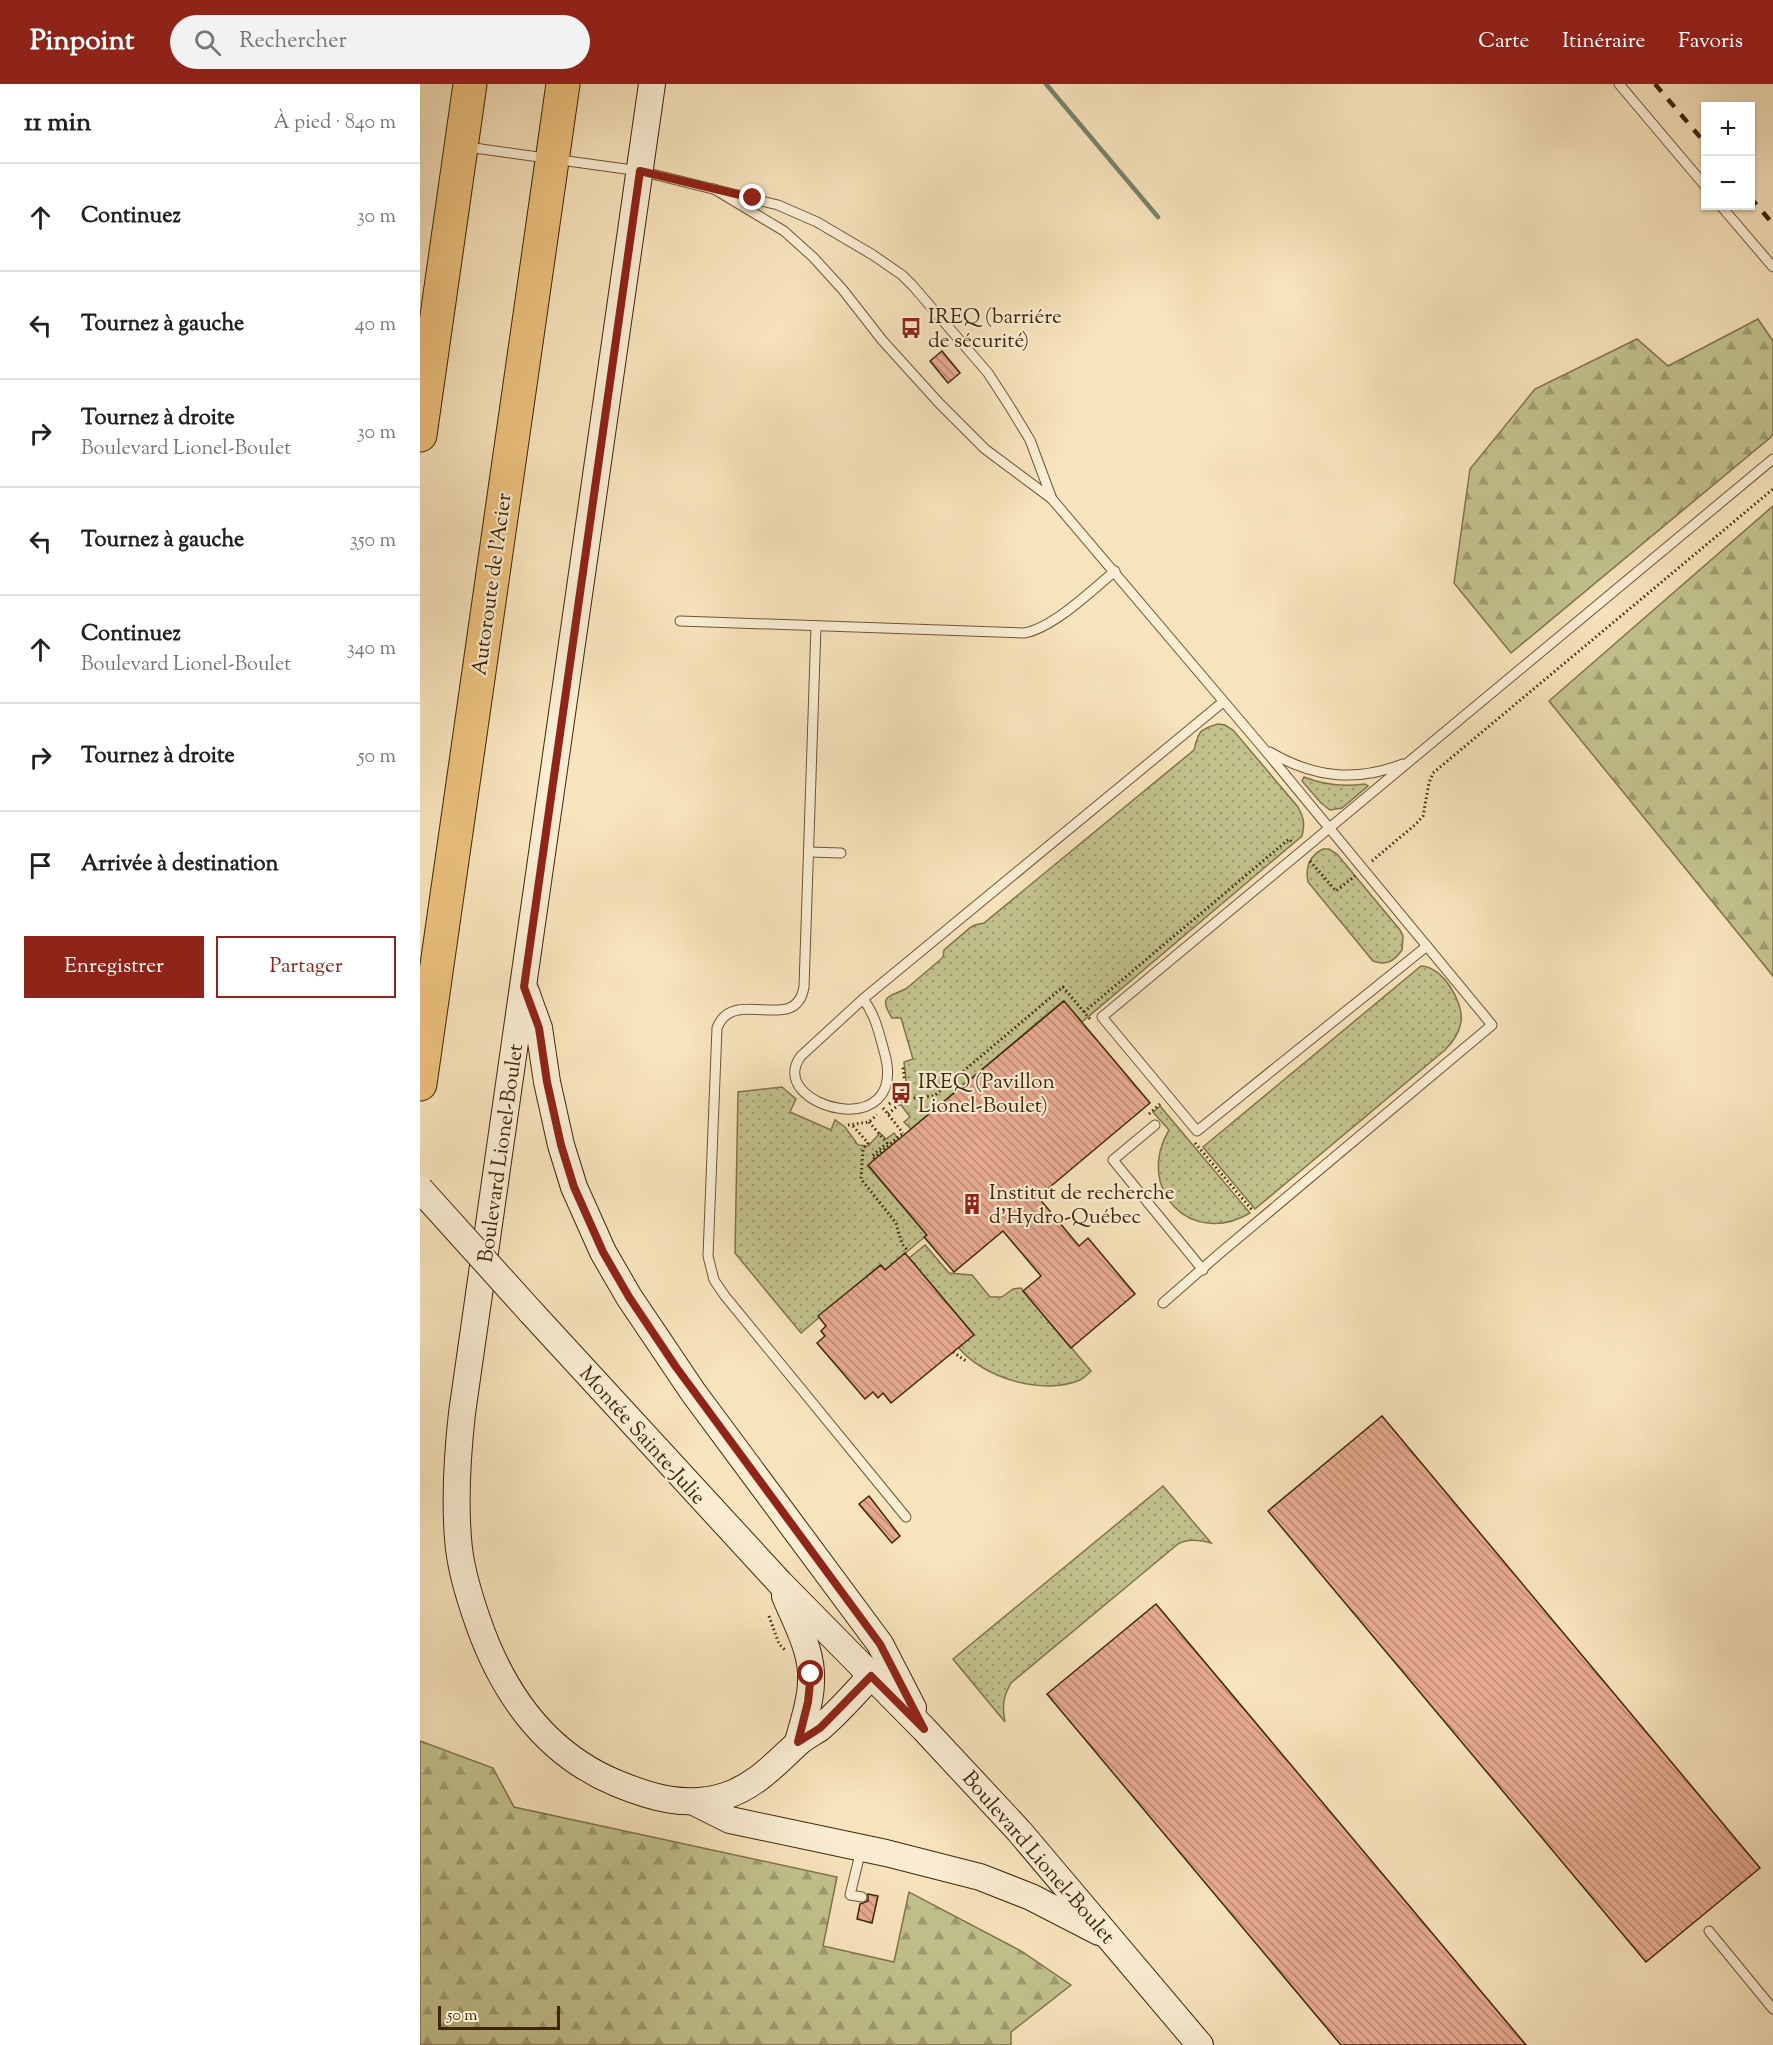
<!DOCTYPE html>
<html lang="fr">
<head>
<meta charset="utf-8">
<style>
	body { margin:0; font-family:"Sorts Mill Goudy",serif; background:#f2f2f2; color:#202124 }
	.controls { position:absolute; right:18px; top:18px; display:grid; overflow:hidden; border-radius:0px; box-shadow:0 2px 4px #0004 }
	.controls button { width:54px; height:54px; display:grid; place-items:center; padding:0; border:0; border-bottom:2px solid #e0e0e0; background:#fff; color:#202124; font:30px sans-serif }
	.scale { position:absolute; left:18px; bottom:15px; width:122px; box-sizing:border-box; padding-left:6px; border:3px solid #3f2606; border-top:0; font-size:16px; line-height:21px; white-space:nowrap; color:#3f2606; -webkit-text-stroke:4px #faedd3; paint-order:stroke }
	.stop { position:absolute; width:18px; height:18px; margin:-14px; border:4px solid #8f2418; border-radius:50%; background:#fff }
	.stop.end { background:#8f2418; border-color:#fff; box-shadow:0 2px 6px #0008 }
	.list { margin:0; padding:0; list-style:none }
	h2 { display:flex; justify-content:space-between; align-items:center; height:78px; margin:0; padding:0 24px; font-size:26px }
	h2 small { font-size:20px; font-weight:400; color:#757577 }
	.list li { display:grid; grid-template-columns:39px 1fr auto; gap:18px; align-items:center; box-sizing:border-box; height:108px; padding:0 24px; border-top:2px solid #e0e0e0 }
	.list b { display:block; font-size:22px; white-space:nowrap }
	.list p { margin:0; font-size:20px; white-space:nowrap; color:#757577 }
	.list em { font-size:20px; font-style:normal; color:#757577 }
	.actions { display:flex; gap:12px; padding:18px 24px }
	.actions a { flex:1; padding:14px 0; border:2px solid #8f2418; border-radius:0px; text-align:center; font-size:21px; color:#8f2418 }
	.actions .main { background:#8f2418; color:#fff }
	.icon { flex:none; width:33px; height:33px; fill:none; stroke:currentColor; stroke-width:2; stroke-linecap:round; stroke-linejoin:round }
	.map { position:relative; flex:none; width:1353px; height:1961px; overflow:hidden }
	header { display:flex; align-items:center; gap:36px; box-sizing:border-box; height:84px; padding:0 30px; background:#8f2418; color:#fff }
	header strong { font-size:28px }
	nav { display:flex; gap:33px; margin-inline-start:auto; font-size:21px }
	.search { width:420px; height:54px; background:#f2f2f2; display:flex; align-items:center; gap:15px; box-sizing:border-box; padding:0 21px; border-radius:33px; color:#757577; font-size:22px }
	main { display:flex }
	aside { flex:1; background:#fff }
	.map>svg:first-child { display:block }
	.grass { fill:url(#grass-dots); stroke:#80744a; stroke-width:1.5 }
	.forest { fill:url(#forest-firs); stroke:#80744a; stroke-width:1.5 }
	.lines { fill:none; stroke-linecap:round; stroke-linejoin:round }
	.stream { stroke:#77816d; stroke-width:4.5 }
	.building { fill:url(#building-back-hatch); stroke:#3f2606; stroke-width:1.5 }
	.lane-casing { stroke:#6d5534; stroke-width:11 }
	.secondary-casing { stroke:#3f2606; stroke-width:28 }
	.highway-casing { stroke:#3f2606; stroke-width:35 }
	.path { stroke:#3f2606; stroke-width:3; stroke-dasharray:1.5 3; stroke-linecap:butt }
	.lane { stroke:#faedd3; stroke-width:9 }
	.secondary { stroke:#faedd3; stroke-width:26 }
	.highway { stroke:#ecc27e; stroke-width:33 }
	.rail { stroke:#3f2606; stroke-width:4.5; stroke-dasharray:10 10; stroke-linecap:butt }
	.secondary-bridge-casing { stroke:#3f2606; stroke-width:28; stroke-linecap:butt }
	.secondary-bridge { stroke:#faedd3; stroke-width:26 }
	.route { stroke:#8f2418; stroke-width:8 }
	.labels { text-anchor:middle; stroke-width:4.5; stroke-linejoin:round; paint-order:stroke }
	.poi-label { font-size:21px; fill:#3f2606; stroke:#faedd3; text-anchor:start }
	.street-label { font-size:21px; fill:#3f2606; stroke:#faedd3 }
</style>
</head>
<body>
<header>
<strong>Pinpoint</strong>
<div class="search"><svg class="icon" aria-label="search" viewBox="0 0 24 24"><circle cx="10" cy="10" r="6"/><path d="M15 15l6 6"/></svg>Rechercher</div>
<nav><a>Carte</a><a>Itinéraire</a><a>Favoris</a></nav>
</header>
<main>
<aside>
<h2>11 min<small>À pied · 840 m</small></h2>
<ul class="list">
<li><svg class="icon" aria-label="ahead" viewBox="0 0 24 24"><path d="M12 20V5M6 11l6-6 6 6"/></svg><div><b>Continuez</b></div><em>30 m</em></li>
<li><svg class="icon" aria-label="left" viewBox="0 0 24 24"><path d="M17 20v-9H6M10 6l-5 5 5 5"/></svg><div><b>Tournez à gauche</b></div><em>40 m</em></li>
<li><svg class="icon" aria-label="right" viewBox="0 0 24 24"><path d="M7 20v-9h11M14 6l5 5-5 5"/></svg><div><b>Tournez à droite</b><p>Boulevard Lionel-Boulet</p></div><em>30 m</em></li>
<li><svg class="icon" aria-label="left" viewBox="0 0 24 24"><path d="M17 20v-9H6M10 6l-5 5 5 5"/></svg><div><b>Tournez à gauche</b></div><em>350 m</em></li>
<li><svg class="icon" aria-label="ahead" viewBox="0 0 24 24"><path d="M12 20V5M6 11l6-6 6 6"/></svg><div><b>Continuez</b><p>Boulevard Lionel-Boulet</p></div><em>340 m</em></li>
<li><svg class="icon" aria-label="right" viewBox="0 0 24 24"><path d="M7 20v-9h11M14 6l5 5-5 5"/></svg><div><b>Tournez à droite</b></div><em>50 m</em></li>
<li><svg class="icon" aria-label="arrive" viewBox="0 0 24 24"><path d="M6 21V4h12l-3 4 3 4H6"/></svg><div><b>Arrivée à destination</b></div></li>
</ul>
<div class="actions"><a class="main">Enregistrer</a><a>Partager</a></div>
</aside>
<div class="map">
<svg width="1353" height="1961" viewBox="0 0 1353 1961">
	<defs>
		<pattern id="grass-dots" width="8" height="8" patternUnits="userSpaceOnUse" patternTransform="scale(1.5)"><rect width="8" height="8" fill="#c2c28d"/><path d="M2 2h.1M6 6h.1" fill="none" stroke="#9f9d71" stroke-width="1.8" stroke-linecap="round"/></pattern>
		<pattern id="forest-firs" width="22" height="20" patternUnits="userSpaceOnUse" patternTransform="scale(1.5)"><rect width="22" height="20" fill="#c2c28d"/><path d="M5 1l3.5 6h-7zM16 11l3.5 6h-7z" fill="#9f9d71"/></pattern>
		<pattern id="building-back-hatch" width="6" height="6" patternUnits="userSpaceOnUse" patternTransform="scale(1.5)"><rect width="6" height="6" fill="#e7aa91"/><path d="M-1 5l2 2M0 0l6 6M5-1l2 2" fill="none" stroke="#bd8a74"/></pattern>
	</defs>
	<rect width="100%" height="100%" fill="#f7e3bc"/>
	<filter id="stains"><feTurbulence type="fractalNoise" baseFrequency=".00333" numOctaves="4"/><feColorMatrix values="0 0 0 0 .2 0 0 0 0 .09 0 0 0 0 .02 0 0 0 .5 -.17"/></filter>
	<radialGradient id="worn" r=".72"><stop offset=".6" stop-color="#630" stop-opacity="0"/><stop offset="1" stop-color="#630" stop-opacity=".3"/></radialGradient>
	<g class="grass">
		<path d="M798 640 805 641 813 646 878 723C884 734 885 740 882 752L662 938 643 917 491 1045 484 1038 490 1033 481 1021 486 1018 487 1013 483 1007 486 996 484 978 493 975 481 934H472C456 909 473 913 487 904L520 876 523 873 524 866 551 843 555 841 564 839 774 666C778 649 779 645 798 640Z"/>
		<path d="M884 693C904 701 924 703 945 700L948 702 922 724 910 726 901 719 882 697Z"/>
		<path d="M903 765H909L917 770 980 846 983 852 982 866C974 877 967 882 953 877L888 798C885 783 889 772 903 765Z"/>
		<path d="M1001 882C1022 882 1044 918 1041 938 1039 949 1033 958 1025 966L835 1125 783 1063Z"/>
		<path d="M362 1003 376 1015 370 1028 411 1046 415 1036 425 1043 438 1061 448 1062 460 1049 466 1055 474 1049 479 1056 448 1082 507 1151 465 1186 460 1181 381 1249 315 1169 318 1008Z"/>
		<path d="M740 1022 830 1129C771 1164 714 1105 749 1046L733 1028Z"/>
		<path d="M505 1161 529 1189 552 1191 570 1213H582L593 1205 601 1204 671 1287C668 1290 664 1294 660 1296 623 1312 563 1294 538 1263L553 1250 489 1174Z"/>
		<path d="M743 1402 791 1459C780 1456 768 1454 758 1460L591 1599C583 1613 582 1622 585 1638L533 1575Z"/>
	</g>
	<g class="forest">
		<path d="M1338 235 1353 257V349L1351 353 1091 569 1034 499 1050 385 1115 305 1217 255 1248 282Z"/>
		<path d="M1353 422V892L1129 617Z"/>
		<path d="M0 1657 73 1684 94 1723 417 1793 403 1862 474 1878 489 1808 601 1867 651 1901 591 1948V1961H0Z"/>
	</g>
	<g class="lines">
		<path class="stream" d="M626 0 738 133"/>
	</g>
	<g class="building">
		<path d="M522 267 540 289 528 299 510 277Z"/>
		<path d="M644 917 730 1019 618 1113 659 1162 668 1154 715 1210 651 1264 603 1207 621 1192 583 1147 534 1188 504 1153 507 1151 448 1081Z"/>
		<path d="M485 1169 554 1251 471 1319 463 1309 458 1314 453 1308 445 1315 397 1259 405 1252 401 1247 406 1242 398 1232 461 1181 465 1186Z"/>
		<path d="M962 1332 1340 1784 1226 1878 848 1427Z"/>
		<path d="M449 1412 480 1452 472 1459 439 1420Z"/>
		<path d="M736 1520 1106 1961H921L627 1610Z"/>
		<path d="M448 1810 458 1812 452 1839 437 1835 440 1820 448 1817Z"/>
	</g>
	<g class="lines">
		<defs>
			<g id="lane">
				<path d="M1199 0 1286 103"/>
				<path d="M47 63 220 87 358 121 397 138 453 171 482 191 493 202 568 289 590 323 610 356 632 415"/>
				<path d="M294 105 364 147 393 173 423 206 462 256 519 319 565 365 632 415 844 665 1072 941 799 1170 743 1219"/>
				<path d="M1301 122 1353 183"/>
				<path d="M260 537 604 549C633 544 671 507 695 487"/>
				<path d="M396 542 384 903C376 952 313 901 297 944L288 1172 294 1196 305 1212 486 1433"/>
				<path d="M850 668C894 694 936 698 983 680"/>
				<path d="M390 768 421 769"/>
				<path d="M1007 862 777 1047 682 933 1353 375"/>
				<path d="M443 915C455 930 459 949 464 967 492 1063 343 1022 381 972L443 915 803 618"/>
				<path d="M735 1041 693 1076 783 1186"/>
				<path d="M441 1766 430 1811 442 1813"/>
				<path d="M1289 1847 1353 1925"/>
			</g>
			<g id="secondary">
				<path d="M232 0 42 1329C37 1374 34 1419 39 1465 42 1489 49 1512 57 1535 81 1606 124 1669 196 1699 232 1714 267 1724 305 1712 336 1702 355 1680 378 1659 384 1653 393 1649 400 1644 418 1629 435 1609 451 1592"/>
				<path d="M106 908 119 944 127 998 141 1061 154 1103 183 1168 209 1213 273 1308 460 1560 493 1624"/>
				<path d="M110 1227 361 1500 504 1645 599 1747 780 1961"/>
				<path d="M365 1512C376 1539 393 1568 391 1597 391 1618 383 1638 378 1658"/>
				<path d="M274 1718 310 1736 466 1769 560 1793 611 1813 679 1848"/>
			</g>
			<g id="highway">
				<path d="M0 351 50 0"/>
				<path d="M0 1000 143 0"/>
			</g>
		</defs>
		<use href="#lane" class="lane-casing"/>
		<use href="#secondary" class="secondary-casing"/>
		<use href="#highway" class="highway-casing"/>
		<g class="path">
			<path d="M890 777 916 807 935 792"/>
			<path d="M952 777 996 740 1003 732 1009 699 1013 689 1353 405"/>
			<path d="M664 928 869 755 873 759"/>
			<path d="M469 1020C484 1008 486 1002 483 983"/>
			<path d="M463 1024 483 1049"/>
			<path d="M468 1030 485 1015 514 1012 643 903 670 935"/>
			<path d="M729 1030 740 1020"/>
			<path d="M449 1038 467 1059 452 1072 454 1074 483 1049"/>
			<path d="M428 1041 449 1038 457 1031"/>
			<path d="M433 1042 448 1059 443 1065 441 1095 476 1139 482 1160 488 1167"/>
			<path d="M775 1059 833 1127"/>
			<path d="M533 1268 546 1277"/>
			<path d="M349 1532 359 1560 365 1566"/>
		</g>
		<use href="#lane" class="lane"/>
		<use href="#secondary" class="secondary"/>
		<use href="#highway" class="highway"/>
		<g class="rail">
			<path d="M1235 0 1286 60"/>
			<path d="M1330 113 1353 140"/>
		</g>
		<defs>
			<path id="secondary-bridge" d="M0 1105 110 1227"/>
		</defs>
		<use href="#secondary-bridge" class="secondary-bridge-casing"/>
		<use href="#secondary-bridge" class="secondary-bridge"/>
	</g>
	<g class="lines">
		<path class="route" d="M333 114 220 87 104 903 119 944 127 998 141 1061 154 1103 183 1168 209 1213 256 1283 460 1560 504 1645 451 1592 400 1644 378 1658 388 1618 391 1590"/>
	</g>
	<defs>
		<symbol id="bus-bare" viewBox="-9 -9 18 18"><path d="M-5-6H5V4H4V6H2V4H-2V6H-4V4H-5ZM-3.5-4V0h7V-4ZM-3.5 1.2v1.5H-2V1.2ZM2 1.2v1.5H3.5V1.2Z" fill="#8f2418" stroke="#faedd3" stroke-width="2.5" paint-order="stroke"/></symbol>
		<symbol id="building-bare" viewBox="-9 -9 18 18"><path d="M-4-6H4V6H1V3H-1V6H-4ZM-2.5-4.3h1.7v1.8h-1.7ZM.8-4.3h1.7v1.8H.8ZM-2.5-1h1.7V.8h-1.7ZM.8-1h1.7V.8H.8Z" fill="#8f2418" stroke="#faedd3" stroke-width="2.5" paint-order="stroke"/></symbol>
	</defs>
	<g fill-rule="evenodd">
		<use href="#bus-bare" x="476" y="229" width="30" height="30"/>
		<use href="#bus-bare" x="466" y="994" width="30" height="30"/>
		<use href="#building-bare" x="537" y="1105" width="30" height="30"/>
	</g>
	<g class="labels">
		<g class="poi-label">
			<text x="508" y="239">IREQ (barriére<tspan x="508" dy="24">de sécurité)</tspan></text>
			<text x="498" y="1004">IREQ (Pavillon<tspan x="498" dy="24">Lionel-Boulet)</tspan></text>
			<text x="569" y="1115">Institut de recherche<tspan x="569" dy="24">d'Hydro-Québec</tspan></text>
		</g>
		<g class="street-label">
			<text transform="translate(71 500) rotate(-82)" y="7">Autoroute de l'Acier</text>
			<text transform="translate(80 1069) rotate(-82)" y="7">Boulevard Lionel-Boulet</text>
			<text transform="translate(223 1351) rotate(48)" y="7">Montée Sainte-Julie</text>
			<text transform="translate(619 1773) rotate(49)" y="7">Boulevard Lionel-Boulet</text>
		</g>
	</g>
	<rect width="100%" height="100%" filter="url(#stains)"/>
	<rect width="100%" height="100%" fill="url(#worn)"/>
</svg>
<div class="controls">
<button>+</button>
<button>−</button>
</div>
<div class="scale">50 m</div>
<div class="stop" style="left:391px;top:1590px"></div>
<div class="stop end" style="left:333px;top:114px"></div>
</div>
</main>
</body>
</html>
